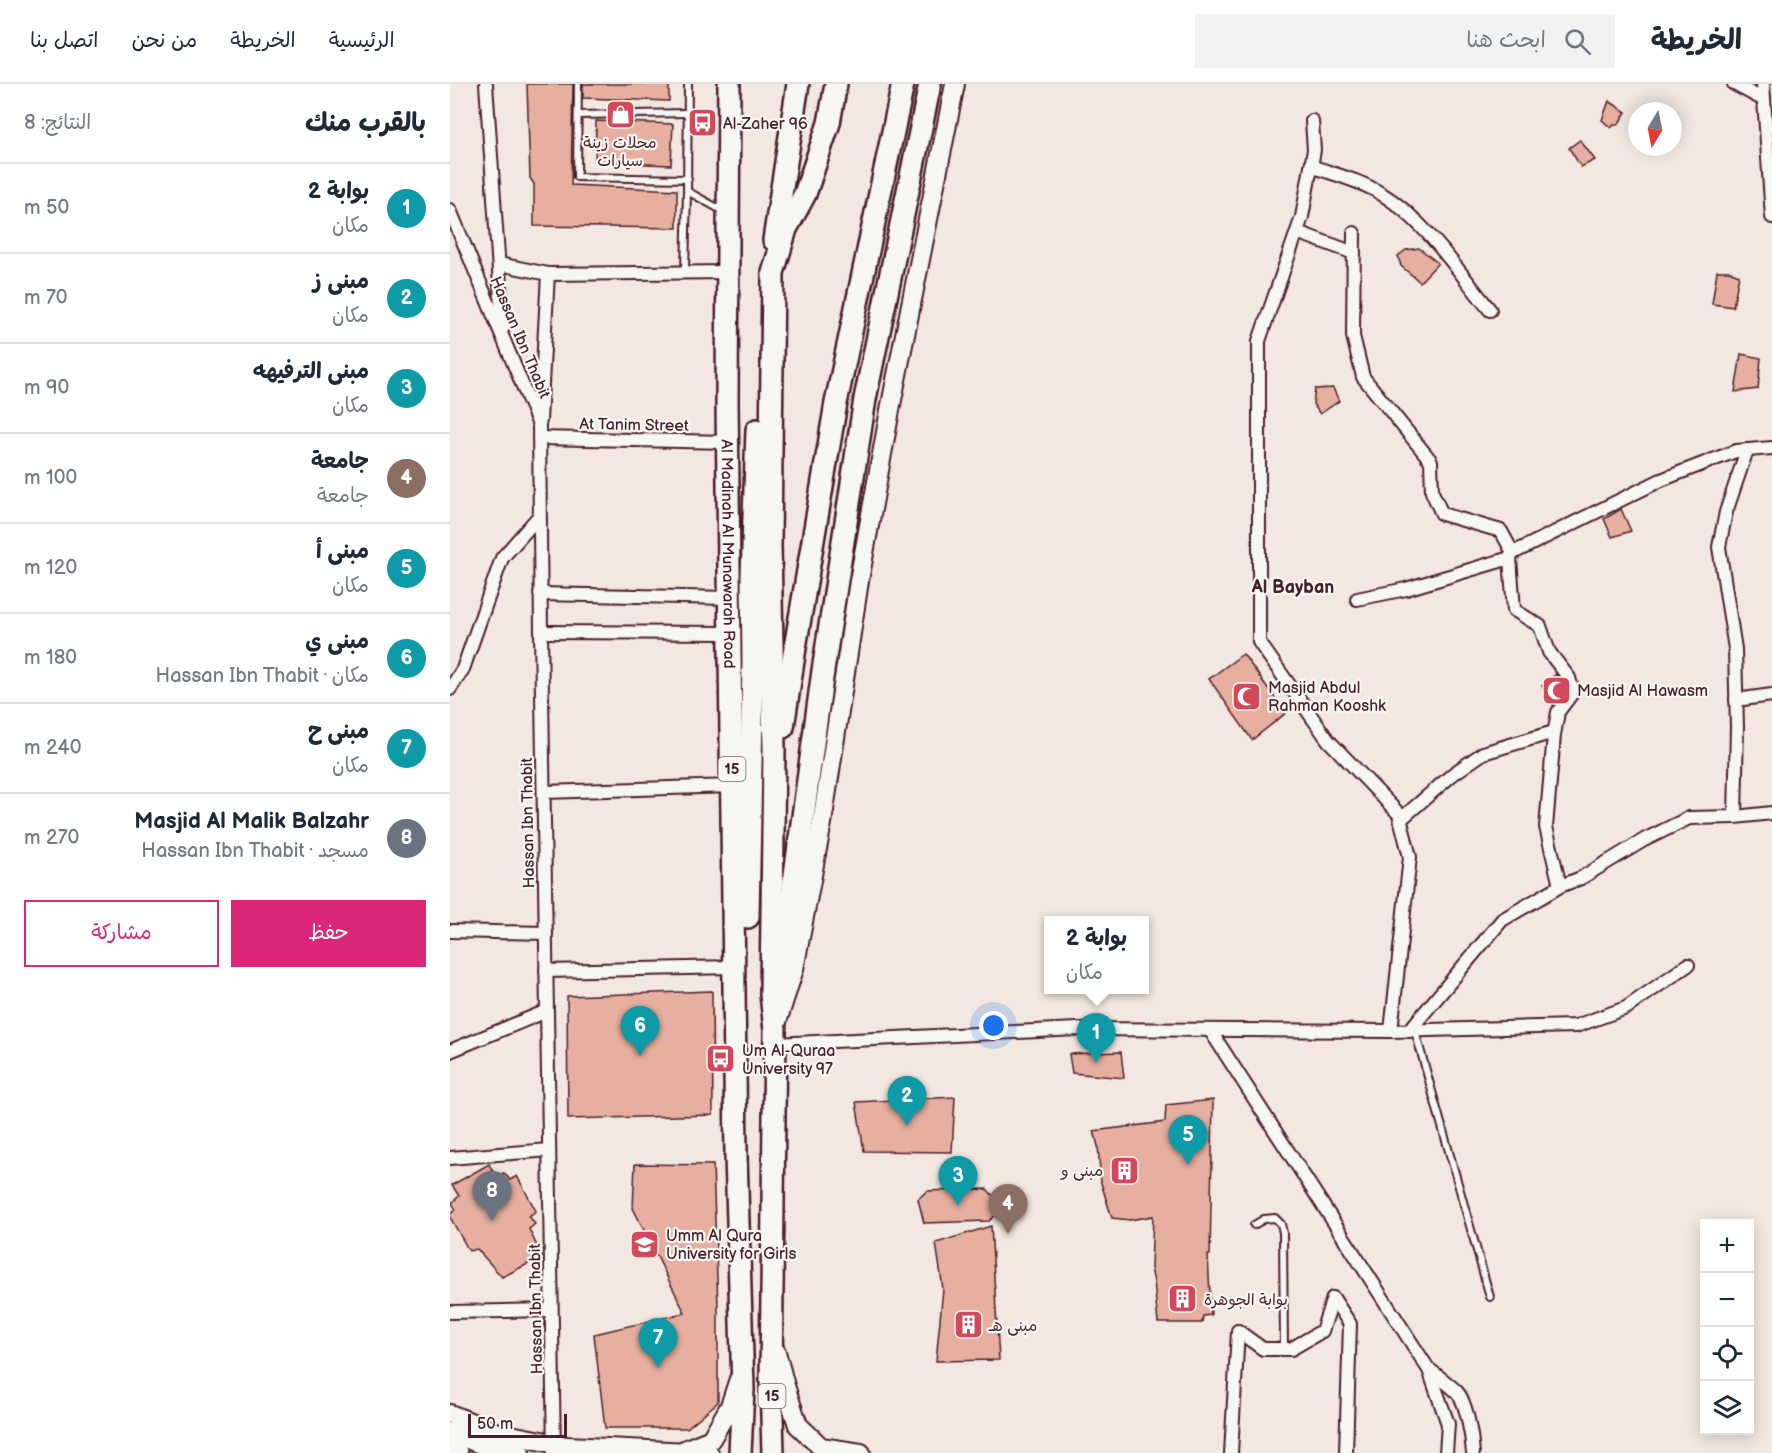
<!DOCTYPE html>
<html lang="ar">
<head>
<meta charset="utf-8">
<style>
	body { margin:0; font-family:"Balsamiq Sans","Playpen Sans Arabic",sans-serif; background:#f2f2f3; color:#1f2937; direction:rtl }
	.controls { position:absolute; right:18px; bottom:18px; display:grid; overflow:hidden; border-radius:0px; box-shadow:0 3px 15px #0003 }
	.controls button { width:54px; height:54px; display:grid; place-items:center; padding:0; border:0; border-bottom:2px solid #e0e1e3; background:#fff; color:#1f2937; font:30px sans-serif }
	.compass { position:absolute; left:1178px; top:18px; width:54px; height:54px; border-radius:50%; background:#fff; box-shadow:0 3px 15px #0003; rotate:190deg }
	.scale { position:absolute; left:18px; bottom:15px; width:99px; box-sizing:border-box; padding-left:6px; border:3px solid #4a1f2b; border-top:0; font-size:16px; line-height:21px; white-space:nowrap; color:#4a1f2b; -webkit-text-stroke:4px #f6f6f2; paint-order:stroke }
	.you { position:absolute; left:544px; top:942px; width:21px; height:21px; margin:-15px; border:4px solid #fff; border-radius:50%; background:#1a73e8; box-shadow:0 0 0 9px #1a73e833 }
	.badge { display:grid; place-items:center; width:39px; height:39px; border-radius:50%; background:#db2777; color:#fff; font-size:20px; font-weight:700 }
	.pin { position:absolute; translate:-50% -50px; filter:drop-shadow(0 2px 3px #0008) }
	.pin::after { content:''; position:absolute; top:32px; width:21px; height:18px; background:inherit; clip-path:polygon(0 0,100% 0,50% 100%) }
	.popup { position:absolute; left:594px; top:832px; width:105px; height:78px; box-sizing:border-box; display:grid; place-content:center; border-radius:0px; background:#fff; filter:drop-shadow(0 2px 4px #0005); font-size:20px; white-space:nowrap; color:#747a83 }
	.popup b { font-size:22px; color:#1f2937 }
	.popup::after { content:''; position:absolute; left:50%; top:100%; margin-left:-12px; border:12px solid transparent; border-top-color:#fff }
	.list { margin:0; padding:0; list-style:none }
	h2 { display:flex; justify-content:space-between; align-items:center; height:78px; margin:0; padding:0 24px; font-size:26px }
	h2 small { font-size:20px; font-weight:400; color:#747a83 }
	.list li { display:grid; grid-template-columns:39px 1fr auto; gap:18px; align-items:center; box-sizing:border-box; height:90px; padding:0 24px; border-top:2px solid #e0e1e3 }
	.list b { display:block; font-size:22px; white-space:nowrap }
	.list p { margin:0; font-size:20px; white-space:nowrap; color:#747a83 }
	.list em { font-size:20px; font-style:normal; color:#747a83 }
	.actions { display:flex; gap:12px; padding:18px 24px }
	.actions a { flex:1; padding:14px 0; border:2px solid #db2777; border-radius:0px; text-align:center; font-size:21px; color:#db2777 }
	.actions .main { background:#db2777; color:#fff }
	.icon { flex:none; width:33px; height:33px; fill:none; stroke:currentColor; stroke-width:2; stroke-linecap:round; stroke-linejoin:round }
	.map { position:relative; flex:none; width:1322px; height:1369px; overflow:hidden; direction:ltr }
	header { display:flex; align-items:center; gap:36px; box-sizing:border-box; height:84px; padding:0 30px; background:#fff; border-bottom:2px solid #e0e1e3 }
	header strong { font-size:28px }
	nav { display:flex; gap:33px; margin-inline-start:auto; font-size:21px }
	.search { width:420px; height:54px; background:#f2f2f3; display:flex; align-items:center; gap:15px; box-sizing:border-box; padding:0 21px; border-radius:0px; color:#747a83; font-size:22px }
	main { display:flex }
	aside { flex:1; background:#fff }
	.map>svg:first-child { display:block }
	.building { fill:#e7af9f; stroke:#4a1f2b; stroke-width:1.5 }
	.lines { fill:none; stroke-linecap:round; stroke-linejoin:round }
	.lane-casing { stroke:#4a1f2b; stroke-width:10 }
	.street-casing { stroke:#4a1f2b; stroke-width:16 }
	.primary-casing { stroke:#4a1f2b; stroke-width:22 }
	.highway-casing { stroke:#4a1f2b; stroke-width:26 }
	.lane { stroke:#f6f6f2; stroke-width:6 }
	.street { stroke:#f6f6f2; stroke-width:12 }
	.primary { stroke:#f6f6f2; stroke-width:18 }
	.highway { stroke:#f6f6f2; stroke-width:21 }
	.labels { text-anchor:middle; stroke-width:4.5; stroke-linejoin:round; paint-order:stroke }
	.shield { fill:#f6f6f2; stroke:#7e6067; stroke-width:1.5 }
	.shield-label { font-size:15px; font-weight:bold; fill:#4a1f2b }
	.poi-label { font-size:16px; fill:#4a1f2b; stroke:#f6f6f2; text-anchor:start }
	.street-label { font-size:16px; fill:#4a1f2b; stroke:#f6f6f2 }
	.neighbourhood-label { font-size:18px; font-weight:bold; fill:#4a1f2b; stroke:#f6f6f2 }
</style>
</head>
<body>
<header>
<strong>الخريطة</strong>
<div class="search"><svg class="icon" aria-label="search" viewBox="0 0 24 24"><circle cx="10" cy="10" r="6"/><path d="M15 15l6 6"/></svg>ابحث هنا</div>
<nav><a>الرئيسية</a><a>الخريطة</a><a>من نحن</a><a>اتصل بنا</a></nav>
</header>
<main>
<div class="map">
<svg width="1322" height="1369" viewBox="0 0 1322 1369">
	<rect width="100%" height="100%" fill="#f3e8e1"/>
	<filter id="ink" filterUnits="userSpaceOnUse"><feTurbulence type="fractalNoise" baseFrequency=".0167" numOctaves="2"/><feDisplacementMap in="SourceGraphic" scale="12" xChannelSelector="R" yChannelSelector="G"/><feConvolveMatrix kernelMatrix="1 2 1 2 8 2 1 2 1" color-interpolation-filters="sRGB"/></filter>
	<g filter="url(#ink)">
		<g class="building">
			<path d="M77 0H123L121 101 227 106V144L84 142V100L80 94Z"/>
			<path d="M133 0H219V17L133 14Z"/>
			<path d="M1159 17 1176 28 1168 41H1164L1161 44 1152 36Z"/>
			<path d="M146 37 223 40 221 81 145 78Z"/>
			<path d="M1130 56 1145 76 1131 83 1119 64Z"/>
			<path d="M969 164 988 179 970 198 951 182 948 172 956 166Z"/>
			<path d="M1267 187H1279L1289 191 1283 223 1262 220Z"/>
			<path d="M1291 270 1311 274 1308 305 1285 308Z"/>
			<path d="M883 304 889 317 870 330 863 320 865 305Z"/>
			<path d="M1171 425 1181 447 1162 453 1154 435Z"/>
			<path d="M793 570 836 629 802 656 759 595Z"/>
			<path d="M1106 590 1112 598 1114 606 1103 621 1092 602Z"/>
			<path d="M262 907 263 1031 118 1035 117 912Z"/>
			<path d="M671 968 674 994 622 989 619 970Z"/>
			<path d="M505 1013 502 1068 414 1067 406 1018Z"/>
			<path d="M763 1016 760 1171H758L761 1231 753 1232 752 1239H708L704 1198 701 1184 703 1132 680 1136 662 1134 651 1099 648 1062 644 1047 715 1038 716 1021Z"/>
			<path d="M39 1080 46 1093 54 1089 60 1096 67 1092 86 1127 79 1132 85 1140 79 1145 92 1173 52 1193 27 1165 19 1167 0 1133V1130L6 1126 2 1119 9 1112 2 1101Z"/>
			<path d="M185 1080 263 1081 268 1222V1318L237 1344H155L144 1250 235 1229 183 1124Z"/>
			<path d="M537 1105 547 1116 548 1129 539 1137 474 1139 468 1115 477 1107Z"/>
			<path d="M541 1142 549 1276 486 1277 493 1205 486 1159Z"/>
		</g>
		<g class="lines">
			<defs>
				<g id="lane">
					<path d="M128 0 127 93 238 95"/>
					<path d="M238 0 237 107 273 127"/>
					<path d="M128 31 238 29"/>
					<path d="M235 188 237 107"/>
					<path d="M965 947 1040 1213"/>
					<path d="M804 1141 814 1135 825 1134 831 1140 833 1149 834 1264"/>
				</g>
				<g id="street">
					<path d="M36 0 53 244"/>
					<path d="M1284 0 1314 16"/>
					<path d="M1313 0 1322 133"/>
					<path d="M862 37 864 66 852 133 809 257V558L878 656 949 730 960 773 941 947"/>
					<path d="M861 82C883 90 909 96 930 109 972 133 1009 188 1040 226"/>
					<path d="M0 126 89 341 91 548 104 1369"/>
					<path d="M847 148 904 169"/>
					<path d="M904 149 903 252 913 293 981 377 982 408 992 430 1051 447 1063 469"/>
					<path d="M49 180 98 190 278 188"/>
					<path d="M90 337 98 190"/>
					<path d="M89 354 278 358"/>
					<path d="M1060 474 1064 526 1090 542 1099 568 1119 594 1123 608 1108 628 1104 651 1096 743 1110 802"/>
					<path d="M90 510 280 514"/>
					<path d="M907 515 956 505 1060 474 1063 469 1211 396 1286 367 1322 364"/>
					<path d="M91 548 280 549"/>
					<path d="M0 605 13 585 52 474 89 432"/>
					<path d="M1286 616 1322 611"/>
					<path d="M94 708 282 702"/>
					<path d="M1285 733 1287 643 1285 565 1269 463 1276 428 1297 366"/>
					<path d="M950 736 1003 690 1033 669 1104 648"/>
					<path d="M0 847 96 849"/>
					<path d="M96 887 284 883"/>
					<path d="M760 946 979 1286 998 1340 996 1369"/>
					<path d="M959 947 1052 836 1110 802 1131 794 1194 756 1239 734 1285 733 1322 729"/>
					<path d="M325 960 627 945 941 947 1126 942 1176 924 1238 881"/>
					<path d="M0 967 97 927"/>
					<path d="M0 1074 99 1066"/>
					<path d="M883 1214 900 1240 896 1369"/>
					<path d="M0 1228 101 1226"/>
					<path d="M788 1247 813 1265H841L872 1247 883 1214"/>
					<path d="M980 1286C989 1293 999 1300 1007 1308 1017 1319 1022 1354 1023 1369"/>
					<path d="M781 1369 788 1247"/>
				</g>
				<g id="primary">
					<path d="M325 944 344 885 372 739 409 497 440 326 505 0"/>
					<path d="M326 1268 335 1302 348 1341 371 1363 411 1369"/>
					<path d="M0 1330 45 1348 117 1362 259 1369"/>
					<path d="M0 1348 41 1364 70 1369"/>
					<path d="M0 1365 8 1369"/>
					<path d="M234 1366 261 1355 280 1322 289 1295"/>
				</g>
				<g id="highway">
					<path id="s1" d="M279 0 277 317 286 1071 293 1305 290 1369"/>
					<path d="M324 156 348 0"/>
					<path d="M333 643 345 564 386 319 453 0"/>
					<path d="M298 833 303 578 302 492 307 346"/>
					<path d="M332 885 373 587 415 315 480 0"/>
					<path d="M323 1369 321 1295 325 946 321 910 324 665 320 461 323 189 336 145 355 110 379 39 386 0"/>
				</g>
			</defs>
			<use href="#lane" class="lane-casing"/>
			<use href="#street" class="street-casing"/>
			<use href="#primary" class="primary-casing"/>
			<use href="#highway" class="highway-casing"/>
			<use href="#lane" class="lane"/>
			<use href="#street" class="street"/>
			<use href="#primary" class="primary"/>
			<use href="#highway" class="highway"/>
		</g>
	</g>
	<defs>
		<symbol id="shop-square" viewBox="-11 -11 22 22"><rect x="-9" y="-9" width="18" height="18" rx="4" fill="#d1495b" stroke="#f6f6f2"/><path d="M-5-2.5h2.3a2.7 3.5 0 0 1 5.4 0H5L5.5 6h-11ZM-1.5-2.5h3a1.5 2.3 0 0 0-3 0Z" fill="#fff"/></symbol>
		<symbol id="bus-square" viewBox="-11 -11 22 22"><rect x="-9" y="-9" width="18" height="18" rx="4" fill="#d1495b" stroke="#f6f6f2"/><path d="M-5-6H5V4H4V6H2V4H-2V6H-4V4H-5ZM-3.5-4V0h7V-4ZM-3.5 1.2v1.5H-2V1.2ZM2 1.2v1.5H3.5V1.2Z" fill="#fff"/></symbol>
		<symbol id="mosque-square" viewBox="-11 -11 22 22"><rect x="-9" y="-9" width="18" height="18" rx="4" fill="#d1495b" stroke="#f6f6f2"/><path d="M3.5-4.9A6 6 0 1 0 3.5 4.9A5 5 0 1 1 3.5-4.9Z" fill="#fff"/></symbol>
		<symbol id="building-square" viewBox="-11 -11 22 22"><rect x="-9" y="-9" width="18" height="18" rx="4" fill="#d1495b" stroke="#f6f6f2"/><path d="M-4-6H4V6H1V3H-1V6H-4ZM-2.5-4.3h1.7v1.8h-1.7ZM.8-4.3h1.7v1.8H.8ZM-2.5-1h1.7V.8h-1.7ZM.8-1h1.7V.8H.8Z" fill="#fff"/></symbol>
		<symbol id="university-square" viewBox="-11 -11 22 22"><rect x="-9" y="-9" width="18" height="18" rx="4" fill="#d1495b" stroke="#f6f6f2"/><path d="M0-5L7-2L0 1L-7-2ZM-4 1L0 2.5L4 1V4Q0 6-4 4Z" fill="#fff"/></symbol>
	</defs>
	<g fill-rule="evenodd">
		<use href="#shop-square" x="154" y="14" width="33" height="33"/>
		<use href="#bus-square" x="236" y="22" width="33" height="33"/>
		<use href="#mosque-square" x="1090" y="590" width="33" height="33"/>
		<use href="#mosque-square" x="780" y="596" width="33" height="33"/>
		<use href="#bus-square" x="254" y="958" width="33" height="33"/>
		<use href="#building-square" x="658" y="1070" width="33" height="33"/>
		<use href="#university-square" x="178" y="1144" width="33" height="33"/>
		<use href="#building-square" x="716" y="1198" width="33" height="33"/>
		<use href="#building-square" x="502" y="1224" width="33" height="33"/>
	</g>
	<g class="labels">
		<g class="shield">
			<rect x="268.5" y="673" width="27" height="24" rx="4.5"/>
			<rect x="308.5" y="1300" width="27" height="24" rx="4.5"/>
		</g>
		<g class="shield-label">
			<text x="282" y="690">15</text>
			<text x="322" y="1317">15</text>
		</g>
		<g class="poi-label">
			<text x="273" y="45">Al-Zaher 96</text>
			<text x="170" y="64" text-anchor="middle">محلات زينة<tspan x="170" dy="18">سيارات</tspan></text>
			<text x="818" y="609">Masjid Abdul<tspan x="818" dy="18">Rahman Kooshk</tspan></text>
			<text x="1127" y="612">Masjid Al Hawasm</text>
			<text x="292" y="972">Um Al-Quraa<tspan x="292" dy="18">University 97</tspan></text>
			<text x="653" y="1092" text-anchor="end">مبنى و</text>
			<text x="216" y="1157">Umm Al Qura<tspan x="216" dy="18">University for Girls</tspan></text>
			<text x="754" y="1221">بوابة الجوهرة</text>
			<text x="539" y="1247">مبنى هـ</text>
		</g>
		<g class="street-label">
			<text transform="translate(71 253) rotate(67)" y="6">Hassan Ibn Thabit</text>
			<text transform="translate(184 340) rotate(1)" y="6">At Tanim Street</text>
			<text dy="6" stroke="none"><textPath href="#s1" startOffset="470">Al Madinah Al Munawarah Road</textPath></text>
			<text transform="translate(77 739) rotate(-91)" y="6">Hassan Ibn Thabit</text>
			<text transform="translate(85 1225) rotate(-91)" y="6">Hassan Ibn Thabit</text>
		</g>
		<g class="neighbourhood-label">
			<text x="843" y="509">Al Bayban</text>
		</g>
	</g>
</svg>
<div class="controls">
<button>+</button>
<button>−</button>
<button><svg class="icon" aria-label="locate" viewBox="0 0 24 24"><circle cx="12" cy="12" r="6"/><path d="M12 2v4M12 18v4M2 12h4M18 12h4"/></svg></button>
<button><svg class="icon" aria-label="layers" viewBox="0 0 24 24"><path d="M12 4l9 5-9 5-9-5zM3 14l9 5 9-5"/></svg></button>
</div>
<svg class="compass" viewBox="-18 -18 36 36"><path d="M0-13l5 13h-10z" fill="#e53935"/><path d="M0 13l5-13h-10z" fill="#747a83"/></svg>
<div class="scale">50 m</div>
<div class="you"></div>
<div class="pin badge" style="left:646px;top:979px;background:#0f9aa8">1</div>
<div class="popup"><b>بوابة 2</b>مكان</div>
<div class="pin badge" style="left:457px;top:1042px;background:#0f9aa8">2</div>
<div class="pin badge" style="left:508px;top:1122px;background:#0f9aa8">3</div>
<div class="pin badge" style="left:558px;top:1150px;background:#8d6e63">4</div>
<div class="pin badge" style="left:738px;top:1081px;background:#0f9aa8">5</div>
<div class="pin badge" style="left:190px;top:972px;background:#0f9aa8">6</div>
<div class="pin badge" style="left:208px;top:1284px;background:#0f9aa8">7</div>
<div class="pin badge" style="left:42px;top:1137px;background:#6b7280">8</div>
</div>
<aside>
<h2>بالقرب منك<small>النتائج: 8</small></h2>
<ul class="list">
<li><span class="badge" style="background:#0f9aa8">1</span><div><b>بوابة 2</b><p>مكان</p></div><em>50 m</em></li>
<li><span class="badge" style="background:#0f9aa8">2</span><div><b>مبنى ز</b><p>مكان</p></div><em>70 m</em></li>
<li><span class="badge" style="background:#0f9aa8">3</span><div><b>مبنى الترفيهه</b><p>مكان</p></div><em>90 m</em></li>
<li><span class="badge" style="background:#8d6e63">4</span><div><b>جامعة</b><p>جامعة</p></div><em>100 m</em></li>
<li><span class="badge" style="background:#0f9aa8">5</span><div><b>مبنى أ</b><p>مكان</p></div><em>120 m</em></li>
<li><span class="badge" style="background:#0f9aa8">6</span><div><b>مبنى ي</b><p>مكان · Hassan Ibn Thabit</p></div><em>180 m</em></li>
<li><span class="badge" style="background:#0f9aa8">7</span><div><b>مبنى ح</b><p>مكان</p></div><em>240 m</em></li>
<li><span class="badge" style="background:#6b7280">8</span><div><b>Masjid Al Malik Balzahr</b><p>مسجد · Hassan Ibn Thabit</p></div><em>270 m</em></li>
</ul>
<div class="actions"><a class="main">حفظ</a><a>مشاركة</a></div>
</aside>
</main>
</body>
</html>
